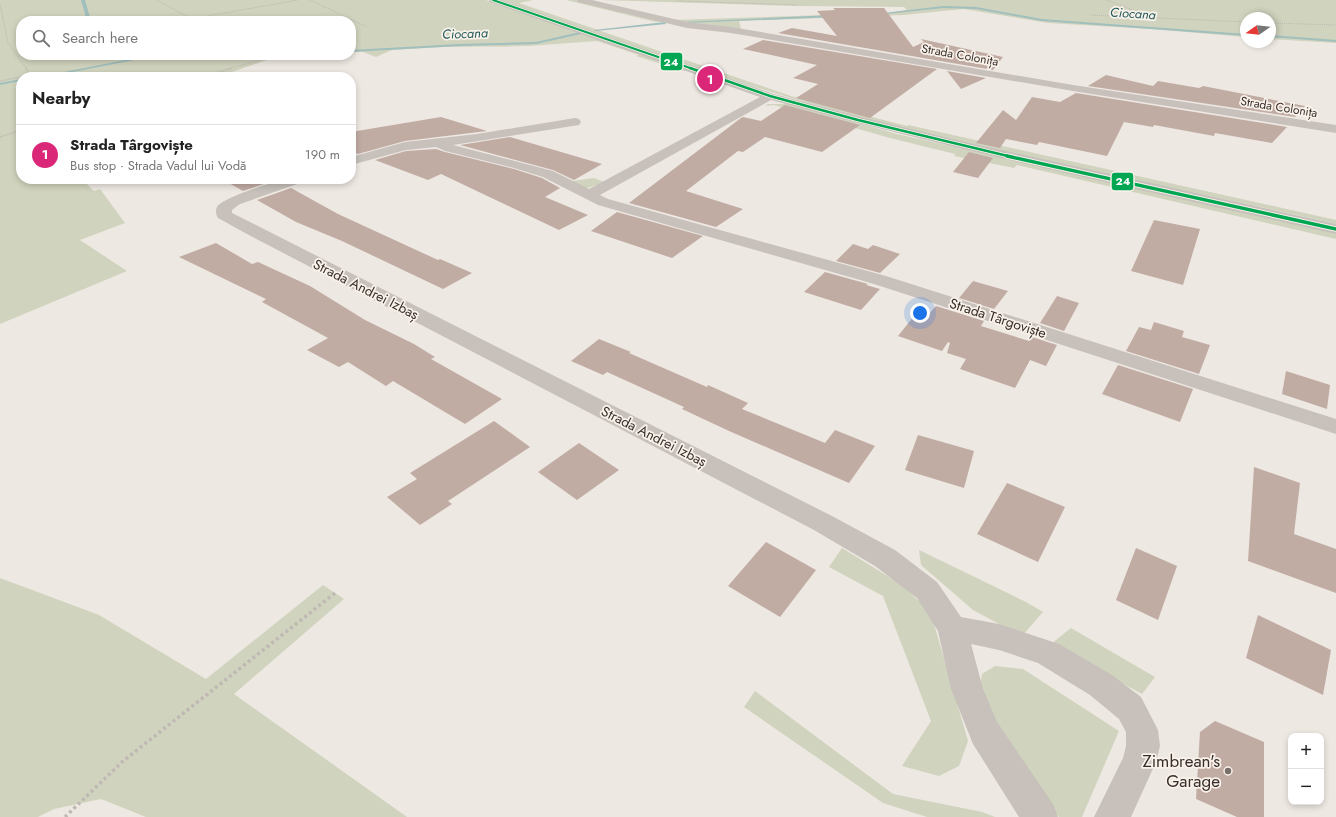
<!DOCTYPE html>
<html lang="en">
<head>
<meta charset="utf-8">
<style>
	body { margin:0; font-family:Jost,sans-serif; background:#f6f6f6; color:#222 }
	.controls { position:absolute; right:12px; bottom:12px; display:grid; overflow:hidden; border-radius:8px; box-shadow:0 2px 6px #0003 }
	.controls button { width:36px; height:36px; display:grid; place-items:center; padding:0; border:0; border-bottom:1px solid #e0e0e0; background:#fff; color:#222; font:20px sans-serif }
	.compass { position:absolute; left:1240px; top:12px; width:36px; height:36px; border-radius:50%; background:#fff; box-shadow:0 2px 6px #0003; rotate:256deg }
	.you { position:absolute; left:920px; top:313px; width:14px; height:14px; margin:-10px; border:3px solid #fff; border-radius:50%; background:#1a73e8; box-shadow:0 0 0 6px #1a73e833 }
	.badge { display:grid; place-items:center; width:26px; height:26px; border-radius:50%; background:#db2777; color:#fff; font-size:13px; font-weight:700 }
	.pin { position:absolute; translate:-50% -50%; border:2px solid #fff; box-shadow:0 1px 4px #0006 }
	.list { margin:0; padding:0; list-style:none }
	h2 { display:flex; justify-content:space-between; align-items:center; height:52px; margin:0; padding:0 16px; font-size:17px }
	h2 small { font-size:13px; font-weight:400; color:#767676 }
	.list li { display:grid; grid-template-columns:26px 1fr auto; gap:12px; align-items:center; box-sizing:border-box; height:60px; padding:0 16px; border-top:1px solid #e0e0e0 }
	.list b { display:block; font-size:15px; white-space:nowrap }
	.list p { margin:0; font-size:13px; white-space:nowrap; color:#767676 }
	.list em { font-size:13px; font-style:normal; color:#767676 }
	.icon { flex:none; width:22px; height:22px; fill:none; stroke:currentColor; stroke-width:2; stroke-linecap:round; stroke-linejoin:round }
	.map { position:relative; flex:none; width:1336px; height:817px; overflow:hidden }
	.search { position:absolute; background:#fff; box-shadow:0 2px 6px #0003; left:16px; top:16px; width:340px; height:44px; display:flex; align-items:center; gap:10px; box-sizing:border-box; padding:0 14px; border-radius:16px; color:#767676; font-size:15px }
	.panel { position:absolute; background:#fff; box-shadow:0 2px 6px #0003; left:16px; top:72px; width:340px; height:112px; border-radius:16px }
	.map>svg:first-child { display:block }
	.green { fill:#d0d3bd }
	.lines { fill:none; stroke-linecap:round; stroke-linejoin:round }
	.stream { fill:#a0bfbd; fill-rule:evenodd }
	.building { fill:#c1aca4 }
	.path-far2 { stroke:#bfb8b4; stroke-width:1; stroke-dasharray:1 1; stroke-linecap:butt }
	.path-far1 { stroke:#bfb8b4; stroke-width:1.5; stroke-dasharray:1 1; stroke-linecap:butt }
	.path { stroke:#bfb8b4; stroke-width:3.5; stroke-dasharray:3 3; stroke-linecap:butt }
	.minor { fill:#c7c0bb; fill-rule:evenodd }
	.bus-1-far2-casing { stroke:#f9f2eb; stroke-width:3.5 }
	.bus-1-far1-casing { stroke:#f9f2eb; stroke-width:4 }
	.bus-1-casing { stroke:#f9f2eb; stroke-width:5.5 }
	.bus-1-far2 { stroke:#00a651; stroke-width:2 }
	.bus-1-far1 { stroke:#00a651; stroke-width:2.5 }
	.bus-1 { stroke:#00a651; stroke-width:3.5 }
	.poi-dot { fill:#786e6a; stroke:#f9f2eb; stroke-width:1.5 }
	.labels { text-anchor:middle; stroke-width:3.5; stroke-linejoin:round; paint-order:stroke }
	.far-street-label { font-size:12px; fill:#382d29; stroke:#f9f2eb }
	.far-water-label { font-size:13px; font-style:italic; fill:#205858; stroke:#f9f2eb }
	.street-label { font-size:14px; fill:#382d29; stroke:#f9f2eb }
	.near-poi-label { font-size:17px; fill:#382d29; stroke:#f9f2eb; text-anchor:end }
	.line-badge { stroke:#f9f2eb; stroke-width:1.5 }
	.badge-label { font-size:11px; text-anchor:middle; font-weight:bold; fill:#fff }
</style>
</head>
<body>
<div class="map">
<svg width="1336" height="817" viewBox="0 0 1336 817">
	<rect width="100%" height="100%" fill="#eee8e2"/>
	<g class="green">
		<path d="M0 0H486L688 69 683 71 636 56 639 55 597 41 529 46 443 47 392 50 376 57 363 52H351V21H21V55H282L232 72 241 77H21V179H93L85 182 94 191 100 189 125 223 80 240 127 271 0 324Z"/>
		<path d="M499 0H533L519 3 791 96 907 126 908 125 1336 220V224C1172 186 1005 157 843 113 727 81 613 39 499 0Z"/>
		<path d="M566 0H576L664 22H656Z"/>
		<path d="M601 0H1336V43L1270 39V18H1246V37L1151 29 1048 23 963 9 904 15 739 21 741 29 672 20 888 13 907 10 904 7 798 6Z"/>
		<path d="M768 104H792L897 134 1336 232V239L1017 165 1014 168 954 156 955 154 890 138 774 105 765 106Z"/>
		<path d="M594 178 604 182 585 189 572 181Z"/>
		<path d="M842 548 902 585 921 603 934 624 968 741 959 766 939 776 902 766 931 721 883 596 829 567Z"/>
		<path d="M919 550 1026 602 1043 612 1022 636 973 610 921 565Z"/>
		<path d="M0 578 99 615 206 679 323 585 344 599 234 694 407 817H146L101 799 54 809 38 817H0Z"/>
		<path d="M1071 628 1155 677 1142 694 1051 644Z"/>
		<path d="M995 666 1023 669 1119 731 1082 817H1059L1032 785 979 694 982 674Z"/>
		<path d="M755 691 893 794 982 812 995 817H927L883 803 744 707Z"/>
	</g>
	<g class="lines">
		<g class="stream">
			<path d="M81 0H85L91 21H87Z"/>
			<path d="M943 6 976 7 1042 19 1246 34V36L1042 21 976 9 943 8 877 15 875 14Z"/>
			<path d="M833 15 834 17 684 23 682 22Z"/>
			<path d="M665 22 666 24 596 31 594 30Z"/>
			<path d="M580 32 581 34 536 44 460 46 351 52V50L460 44 536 42Z"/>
			<path d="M1270 35 1336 40V42L1270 37Z"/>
			<path d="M151 55H160L47 77H38Z"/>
			<path d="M21 79V81L0 85V83Z"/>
		</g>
	</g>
	<g class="building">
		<path d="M833 8H884L913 47 924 42 921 39 1003 57 993 70 778 33 792 28 837 36 817 11 835 10Z"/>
		<path d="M763 40 937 69 870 118 796 98 818 84 793 78 817 65 743 49Z"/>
		<path d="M947 71 986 78 961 89Z"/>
		<path d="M1106 75 1153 86 1158 81 1199 88 1203 86 1305 106 1295 117 1088 86Z"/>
		<path d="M1076 93 1287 127 1272 143 1215 133 1214 136 1154 125 1153 127 1124 122 1107 156 1039 142 1037 145 1006 139 1000 148 976 143 1003 110 1016 120 1032 97 1060 102Z"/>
		<path d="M785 105 860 125 822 152 765 137 743 152 738 151 686 191 743 209 716 227 629 203 741 118 743 117 761 121Z"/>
		<path d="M441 117 487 131 405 141 358 154 351 151V132Z"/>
		<path d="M510 137 602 164 574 180 553 170 460 145Z"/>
		<path d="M436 149 445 152 514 169 542 178 560 188 545 197 588 215 559 230 441 174 428 180 375 160 406 151Z"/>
		<path d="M969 152 993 158 978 178 953 172Z"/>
		<path d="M222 179H274L276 180 243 191Z"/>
		<path d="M291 188 338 214 438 260 440 259 472 273 443 289 342 241 296 222 257 200Z"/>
		<path d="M617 212 703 236 672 258 591 231Z"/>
		<path d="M1154 220 1200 229 1183 285 1131 271Z"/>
		<path d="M216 243 252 264 258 262 310 286 365 320 414 344 435 357 431 359 502 399 465 424 393 381 386 386 348 362 339 367 307 350 328 338 262 302 266 299 179 257Z"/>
		<path d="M853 244 868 249 873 245 900 254 880 273 836 261Z"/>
		<path d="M825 272 868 284 866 285 880 289 861 310 804 292Z"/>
		<path d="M973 281 1008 291 994 309 959 298Z"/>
		<path d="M1057 296 1079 303 1064 331 1040 323Z"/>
		<path d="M936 306 984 321 981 326 1029 341 1032 337 1057 345 1046 366 1030 360 1015 388 960 369 966 359 947 353 950 343 948 342 942 351 898 336 918 311 929 314Z"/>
		<path d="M1154 322 1184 331 1182 337 1210 345 1199 374 1126 351 1139 327 1151 330Z"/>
		<path d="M599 339 631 352 629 353 707 387 708 385 748 403 742 409 825 443 835 430 875 446 849 483 729 431 682 409 684 407 607 372 603 375 571 361Z"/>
		<path d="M1118 365 1193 389 1180 422 1102 394Z"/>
		<path d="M1286 371 1330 385 1327 409 1282 394Z"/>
		<path d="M494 421 530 447 448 501 452 504 420 525 387 497 417 479 410 473Z"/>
		<path d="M918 435 974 451 964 488 905 470Z"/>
		<path d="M579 443 619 470 577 500 538 472Z"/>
		<path d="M1254 467 1300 483 1294 534 1336 549V593L1248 561Z"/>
		<path d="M1007 483 1065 507 1038 562 977 534Z"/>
		<path d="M766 542 816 570 780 617 728 586Z"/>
		<path d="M1136 548 1177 566 1158 620 1116 600Z"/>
		<path d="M1258 615 1331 650 1323 695 1246 658Z"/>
		<path d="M1215 721 1264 742V817H1237L1196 799 1200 732Z"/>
	</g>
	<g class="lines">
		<g class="path-far2">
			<path d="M157 0 190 18"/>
			<path d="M310 0 367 27"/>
			<path d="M1107 0 1151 17"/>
			<path d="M676 1 797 5"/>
			<path d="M0 4 8 43 27 69"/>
			<path d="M1091 15 1246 22"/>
			<path d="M179 21 298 0"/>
			<path d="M1270 23 1336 25"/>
			<path d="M229 69 277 55"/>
		</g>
		<g class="path-far1">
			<path d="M26 68 30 77"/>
			<path d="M21 77 30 76"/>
			<path d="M202 77 232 68"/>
			<path d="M0 81 21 77"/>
			<path d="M0 137 21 130"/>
		</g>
		<path class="path" d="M65 817 122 762 335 593"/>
		<g class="minor">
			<path d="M489 0H501L774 94 861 117 969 143 1336 224V234C1147 191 958 151 771 100L600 195 608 199 886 276 1336 419V434L874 284 598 205 543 177 514 168 445 151 436 147 406 150 351 165V157L405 142 477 134 575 118 579 119 581 122 579 125 453 145 553 171 589 189 760 97 490 2Z"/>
			<path d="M577 0H592L687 22 731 27 1073 85 1336 125V133L1073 91 731 33 687 28 578 2Z"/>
			<path d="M284 179H305L303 182 240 204 232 210V213L832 516 895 550 937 582 961 617 999 624 1059 644 1112 675 1141 697 1158 730 1160 746 1156 762 1131 817H1094L1123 758 1126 746V732L1119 719 1090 695 1038 663 999 650 971 644 983 689 997 722 1053 804 1058 817H1019L973 744 951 689 938 631 917 598 875 566 814 530 247 234 218 218C216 215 215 210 217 207 223 197 272 183 284 179Z"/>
		</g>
		<defs>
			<path id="bus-1-far2" d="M493 0 693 69"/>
			<path id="bus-1-far1" d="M690 68 770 96 858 120 1012 157"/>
			<path id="bus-1" d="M1007 156 1336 229"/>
		</defs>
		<use href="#bus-1-far2" class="bus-1-far2-casing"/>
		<use href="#bus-1-far1" class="bus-1-far1-casing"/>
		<use href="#bus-1" class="bus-1-casing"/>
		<use href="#bus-1-far2" class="bus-1-far2"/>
		<use href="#bus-1-far1" class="bus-1-far1"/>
		<use href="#bus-1" class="bus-1"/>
	</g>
	<circle class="poi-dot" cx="1228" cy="771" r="4"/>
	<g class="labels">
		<g class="far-street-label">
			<text transform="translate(960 55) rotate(10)" y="4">Strada Colonița</text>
			<text transform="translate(1279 107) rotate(9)" y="4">Strada Colonița</text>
		</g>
		<g class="far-water-label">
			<text transform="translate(1133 13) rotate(4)" y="5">Ciocana</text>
			<text transform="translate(465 33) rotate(-2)" y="5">Ciocana</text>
		</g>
		<g class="street-label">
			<text transform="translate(366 289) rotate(27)" y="5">Strada Andrei Izbaș</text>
			<text transform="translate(998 318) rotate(18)" y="5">Strada Târgoviște</text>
			<text transform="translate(654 436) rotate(27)" y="5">Strada Andrei Izbaș</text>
		</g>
		<g class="near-poi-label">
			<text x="1220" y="767">Zimbrean's<tspan x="1220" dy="20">Garage</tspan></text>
		</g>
	</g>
	<g class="line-badge">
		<rect x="660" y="52" width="23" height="19" rx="4" fill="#00a651"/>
		<rect x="1111" y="172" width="23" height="19" rx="4" fill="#00a651"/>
	</g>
	<g class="badge-label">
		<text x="671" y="66">24</text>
		<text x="1123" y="185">24</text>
	</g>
</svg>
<div class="controls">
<button>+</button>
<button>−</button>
</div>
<svg class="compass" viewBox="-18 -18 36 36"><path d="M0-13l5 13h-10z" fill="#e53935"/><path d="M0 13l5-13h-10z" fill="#767676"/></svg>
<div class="you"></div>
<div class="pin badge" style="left:710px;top:79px">1</div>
<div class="search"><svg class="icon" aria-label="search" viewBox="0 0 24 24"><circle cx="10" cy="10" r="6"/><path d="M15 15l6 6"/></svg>Search here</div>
<section class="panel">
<h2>Nearby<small></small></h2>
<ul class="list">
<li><span class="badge">1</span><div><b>Strada Târgoviște</b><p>Bus stop · Strada Vadul lui Vodă</p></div><em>190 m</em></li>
</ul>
</section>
</div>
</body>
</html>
